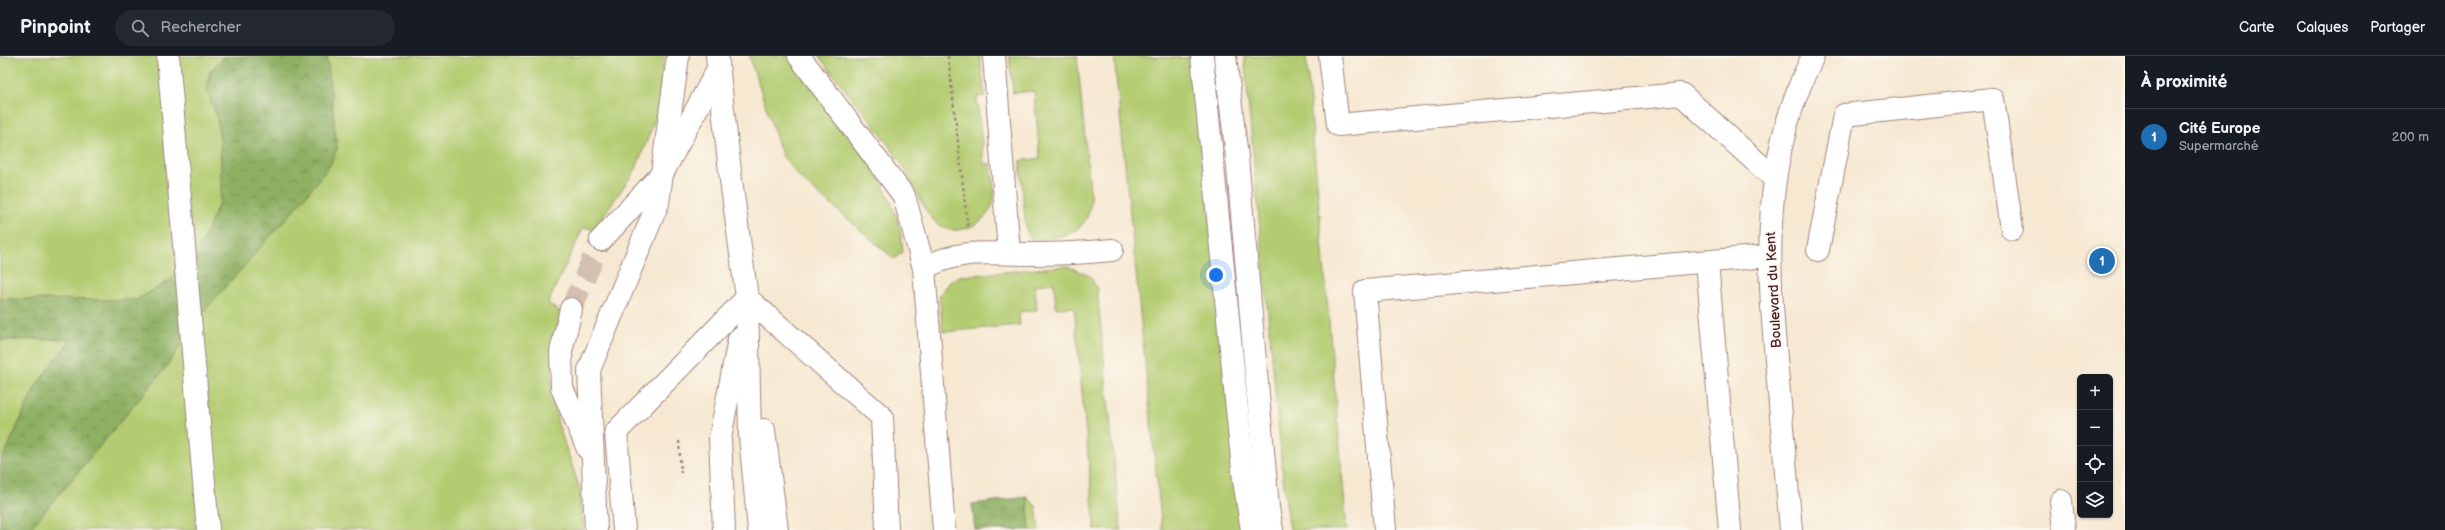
<!DOCTYPE html>
<html lang="fr">
<head>
<meta charset="utf-8">
<style>
	body { margin:0; font-family:"Balsamiq Sans",sans-serif; background:#242831; color:#f1f3f6 }
	.controls { position:absolute; right:12px; bottom:12px; display:grid; overflow:hidden; border-radius:6px; box-shadow:0 1px 3px #0004 }
	.controls button { width:36px; height:36px; display:grid; place-items:center; padding:0; border:0; border-bottom:1px solid #363941; background:#171b24; color:#f1f3f6; font:20px sans-serif }
	.you { position:absolute; left:1216px; top:219px; width:14px; height:14px; margin:-10px; border:3px solid #fff; border-radius:50%; background:#1a73e8; box-shadow:0 0 0 6px #1a73e833 }
	.badge { display:grid; place-items:center; width:26px; height:26px; border-radius:50%; background:#1f6fb2; color:#fff; font-size:13px; font-weight:700 }
	.pin { position:absolute; translate:-50% -50%; border:2px solid #fff; box-shadow:0 1px 4px #0006 }
	.list { margin:0; padding:0; list-style:none }
	h2 { display:flex; justify-content:space-between; align-items:center; height:52px; margin:0; padding:0 16px; font-size:17px }
	h2 small { font-size:13px; font-weight:400; color:#9ea1a6 }
	.list li { display:grid; grid-template-columns:26px 1fr auto; gap:12px; align-items:center; box-sizing:border-box; height:56px; padding:0 16px; border-top:1px solid #363941 }
	.list b { display:block; font-size:15px; white-space:nowrap }
	.list p { margin:0; font-size:13px; white-space:nowrap; color:#9ea1a6 }
	.list em { font-size:13px; font-style:normal; color:#9ea1a6 }
	.icon { flex:none; width:22px; height:22px; fill:none; stroke:currentColor; stroke-width:2; stroke-linecap:round; stroke-linejoin:round }
	.map { position:relative; flex:none; width:2125px; height:474px; overflow:hidden }
	header { display:flex; align-items:center; gap:24px; box-sizing:border-box; height:56px; padding:0 20px; background:#171b24; border-bottom:1px solid #363941 }
	header strong { font-size:19px }
	nav { display:flex; gap:22px; margin-inline-start:auto; font-size:14px }
	.search { width:280px; height:36px; background:#242831; display:flex; align-items:center; gap:10px; box-sizing:border-box; padding:0 14px; border-radius:22px; color:#9ea1a6; font-size:15px }
	main { display:flex }
	aside { flex:1; background:#171b24 }
	.map>svg:first-child { display:block }
	.grass { fill:#b3cc71; stroke:#7e764e }
	.forest { fill:url(#forest-crowns); stroke:#6c6847 }
	.lines { fill:none; stroke-linecap:round; stroke-linejoin:round }
	.minor-tunnel { stroke:#d4c0b0; stroke-width:22; stroke-dasharray:22 11; stroke-linecap:butt }
	.minor-casing { stroke:#a0847e; stroke-width:24 }
	.path { stroke:#a0847e; stroke-width:2.5; stroke-dasharray:3 3; stroke-linecap:butt }
	.minor { stroke:#fff; stroke-width:22 }
	.labels { text-anchor:middle; stroke-width:3; stroke-linejoin:round; paint-order:stroke }
	.street-label { font-size:14px; fill:#4a1f2b; stroke:#fbf7ec }
</style>
</head>
<body>
<header>
<strong>Pinpoint</strong>
<div class="search"><svg class="icon" aria-label="search" viewBox="0 0 24 24"><circle cx="10" cy="10" r="6"/><path d="M15 15l6 6"/></svg>Rechercher</div>
<nav><a>Carte</a><a>Calques</a><a>Partager</a></nav>
</header>
<main>
<div class="map">
<svg width="2125" height="474" viewBox="0 0 2125 474">
	<defs>
		<pattern id="forest-crowns" width="20" height="18" patternUnits="userSpaceOnUse"><rect width="20" height="18" fill="#8eb063"/><path d="M2 6a3 3 0 1 1 6 0M12 15a3 3 0 1 1 6 0" fill="none" stroke="#768f52"/></pattern>
	</defs>
	<rect width="100%" height="100%" fill="#fbf7ec"/>
	<filter id="ink" filterUnits="userSpaceOnUse"><feTurbulence type="fractalNoise" baseFrequency=".025" numOctaves="2"/><feDisplacementMap in="SourceGraphic" scale="8" xChannelSelector="R" yChannelSelector="G"/><feConvolveMatrix kernelMatrix="1 2 1 2 8 2 1 2 1" color-interpolation-filters="sRGB"/></filter>
	<filter id="wash" filterUnits="userSpaceOnUse"><feTurbulence type="fractalNoise" baseFrequency=".012" numOctaves="4" result="noise"/><feDisplacementMap in="SourceGraphic" scale="16" xChannelSelector="R" yChannelSelector="G"/><feGaussianBlur stdDeviation="0.9" result="paint"/><feColorMatrix in="noise" values="0 0 0 0 0 0 0 0 0 0 0 0 0 0 0 0 0 1.4 0 .05"/><feComposite in="paint" operator="in"/></filter>
	<g filter="url(#wash)">
		<rect width="100%" height="100%" fill="#f6e8d1"/>
		<g class="grass">
			<path d="M0 0H225L210 15 207 34 217 61 221 90V143L199 193 171 224 136 244 0 243Z"/>
			<path d="M327 0H665L656 61 636 113 594 173 583 172 548 247 560 256 551 320 557 365 580 433 584 474H29L167 310 196 264 337 93Z"/>
			<path d="M749 0H790C808 24 825 47 843 71 873 111 899 144 903 196L894 203 800 122 782 99Z"/>
			<path d="M819 0H980L985 40 977 41 984 108H991C992 120 997 138 992 150 984 170 953 183 936 167 923 155 911 121 899 104 875 68 845 35 819 0Z"/>
			<path d="M1009 0H1077L1091 144C1088 172 1075 178 1049 182 1041 183 1035 185 1028 180L1026 174 1020 105 1040 102 1034 35 1013 37Z"/>
			<path d="M1114 0 1188 2 1199 66 1245 474H1162Z"/>
			<path d="M1244 0H1306L1347 474H1290L1284 432Z"/>
			<path d="M1067 210 1090 220 1097 233 1121 474H1095L1074 251 1056 252 1054 227 1035 229 1037 254 1019 256 1020 269 943 276 939 239 951 225 962 220Z"/>
			<path d="M71 283 36 330 0 408V284Z"/>
			<path d="M1027 441 1036 450 1039 474H1030Z"/>
		</g>
		<g class="forest">
			<path d="M225 0H327L337 93 329 111 300 147 196 264 167 310 29 474H0V408L36 330 71 283 0 284V243L136 244 171 224 199 193 221 143V90L217 61 207 34 210 15Z"/>
			<path d="M1027 441 1030 474H975L972 448Z"/>
		</g>
	</g>
	<g filter="url(#ink)">
		<g class="lines">
			<path class="minor-tunnel" d="M571 253 601 184"/>
			<defs>
				<g id="minor">
					<path d="M168 0 208 474"/>
					<path d="M717 0 731 124 747 242 750 380 759 474"/>
					<path d="M799 0 904 140 924 212 944 474"/>
					<path d="M994 0 1009 197"/>
					<path d="M1202 0 1244 424 1252 474"/>
					<path d="M1225 0 1237 101 1268 452 1272 474"/>
					<path d="M1330 0 1338 69 1681 38 1774 122"/>
					<path d="M601 184 662 118 718 13"/>
					<path d="M1818 194 1844 59 1993 43 2012 173"/>
					<path d="M1707 206 1730 474"/>
					<path d="M924 212C963 192 987 198 1029 198 1056 198 1084 197 1112 194"/>
					<path d="M747 242 882 361 887 474"/>
					<path d="M571 253 561 296 562 332 588 393"/>
					<path d="M764 374 777 474"/>
					<path d="M2061 445 2064 474"/>
					<path d="M596 474 589 314 658 147 678 0"/>
					<path d="M624 474 616 376 747 242"/>
					<path d="M724 474 720 382 739 283"/>
					<path d="M1385 474 1365 235 1769 200"/>
					<path d="M1791 474C1786 421 1782 367 1777 314 1767 202 1761 105 1813 0"/>
				</g>
			</defs>
			<use href="#minor" class="minor-casing"/>
			<g class="path">
				<path d="M948 0 968 172"/>
				<path d="M679 385 681 417"/>
			</g>
			<use href="#minor" class="minor"/>
		</g>
	</g>
	<g class="labels">
		<g class="street-label">
			<text transform="translate(1773 234) rotate(-93)" y="5">Boulevard du Kent</text>
		</g>
	</g>
</svg>
<div class="controls">
<button>+</button>
<button>−</button>
<button><svg class="icon" aria-label="locate" viewBox="0 0 24 24"><circle cx="12" cy="12" r="6"/><path d="M12 2v4M12 18v4M2 12h4M18 12h4"/></svg></button>
<button><svg class="icon" aria-label="layers" viewBox="0 0 24 24"><path d="M12 4l9 5-9 5-9-5zM3 14l9 5 9-5"/></svg></button>
</div>
<div class="you"></div>
<div class="pin badge" style="left:2102px;top:205px">1</div>
</div>
<aside>
<h2>À proximité<small></small></h2>
<ul class="list">
<li><span class="badge">1</span><div><b>Cité Europe</b><p>Supermarché</p></div><em>200 m</em></li>
</ul>
</aside>
</main>
</body>
</html>
